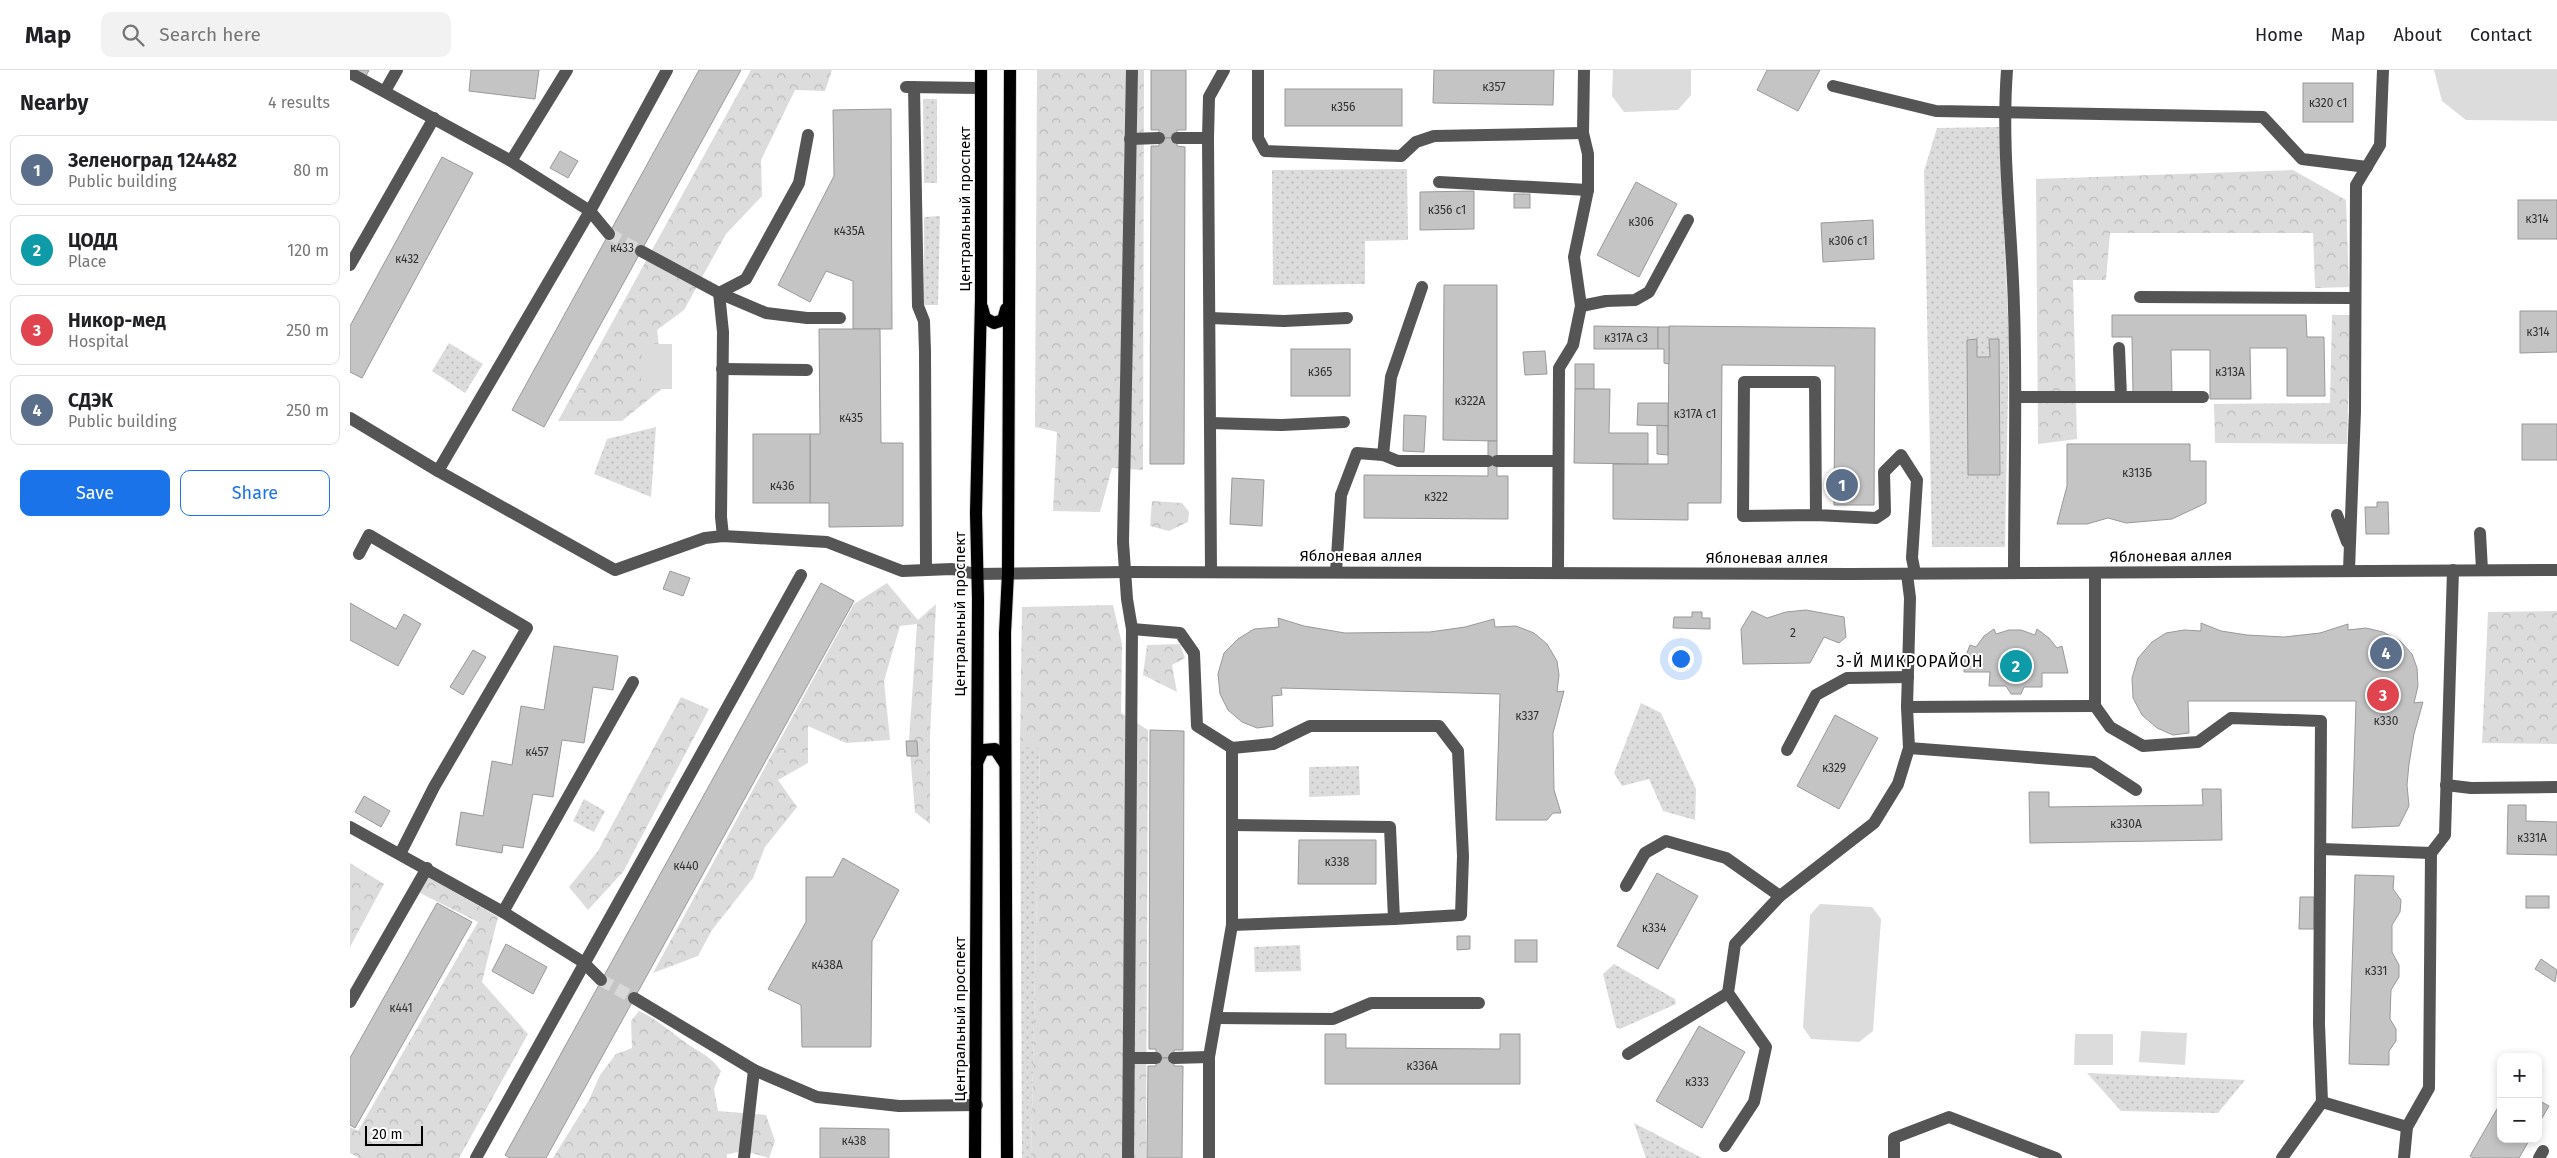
<!DOCTYPE html>
<html lang="en">
<head>
<meta charset="utf-8">
<style>
	body { margin:0; font-family:"Fira Sans",sans-serif; background:#f2f2f2; color:#202124 }
	.controls { position:absolute; right:15px; bottom:15px; display:grid; overflow:hidden; border-radius:10px; box-shadow:0 2px 8px #0003 }
	.controls button { width:45px; height:45px; display:grid; place-items:center; padding:0; border:0; border-bottom:1px solid #e0e0e0; background:#fff; color:#202124; font:25px sans-serif }
	.scale { position:absolute; left:15px; bottom:12px; width:58px; box-sizing:border-box; padding-left:5px; border:2px solid #000; border-top:0; font-size:14px; line-height:18px; white-space:nowrap; color:#000; -webkit-text-stroke:4px #fff; paint-order:stroke }
	.you { position:absolute; left:1330px; top:588px; width:18px; height:18px; margin:-12px; border:4px solid #fff; border-radius:50%; background:#1a73e8; box-shadow:0 0 0 8px #1a73e833 }
	.badge { display:grid; place-items:center; width:32px; height:32px; border-radius:50%; background:#1a73e8; color:#fff; font-size:16px; font-weight:700 }
	.pin { position:absolute; translate:-50% -50%; border:2px solid #fff; box-shadow:0 1px 5px #0006 }
	.list { margin:0; padding:0; list-style:none }
	h2 { display:flex; justify-content:space-between; align-items:center; height:65px; margin:0; padding:0 20px; font-size:21px }
	h2 small { font-size:16px; font-weight:400; color:#757577 }
	.list li { display:grid; grid-template-columns:32px 1fr auto; gap:15px; align-items:center; box-sizing:border-box; height:70px; margin:0 10px 10px; padding:0 10px; border:1px solid #e0e0e0; border-radius:10px }
	.list b { display:block; font-size:19px; white-space:nowrap }
	.list p { margin:0; font-size:16px; white-space:nowrap; color:#757577 }
	.list em { font-size:16px; font-style:normal; color:#757577 }
	.actions { display:flex; gap:10px; padding:15px 20px }
	.actions a { flex:1; padding:11px 0; border:1px solid #1a73e8; border-radius:10px; text-align:center; font-size:18px; color:#1a73e8 }
	.actions .main { background:#1a73e8; color:#fff }
	.icon { flex:none; width:28px; height:28px; fill:none; stroke:currentColor; stroke-width:2; stroke-linecap:round; stroke-linejoin:round }
	.map { position:relative; flex:none; width:2207px; height:1088px; overflow:hidden }
	header { display:flex; align-items:center; gap:30px; box-sizing:border-box; height:70px; padding:0 25px; background:#fff; border-bottom:1px solid #e0e0e0 }
	header strong { font-size:24px }
	nav { display:flex; gap:28px; margin-inline-start:auto; font-size:18px }
	.search { width:350px; height:45px; background:#f2f2f2; display:flex; align-items:center; gap:12px; box-sizing:border-box; padding:0 18px; border-radius:10px; color:#757577; font-size:19px }
	main { display:flex }
	aside { flex:1; background:#fff }
	.map>svg:first-child { display:block }
	.grass { fill:url(#grass-dots) }
	.forest { fill:url(#forest-crowns) }
	.pitch { fill:#dcdcdc }
	.building { fill:#c4c4c4; stroke:#999 }
	.lines { fill:none; stroke-linecap:round; stroke-linejoin:round }
	.minor-tunnel { stroke:#d9d9d9; stroke-width:12; stroke-dasharray:12 6; stroke-linecap:butt }
	.major-casing { stroke:#dbdbdb; stroke-width:14 }
	.minor { stroke:#555; stroke-width:12 }
	.major { stroke:#000; stroke-width:12 }
	.labels { text-anchor:middle; stroke-width:4; stroke-linejoin:round; paint-order:stroke }
	.number-label { font-size:12px; fill:#313131 }
	.street-label { font-size:15px; fill:#000; stroke:#fff }
	.neighbourhood-label { font-size:16px; letter-spacing:1px; fill:#000; stroke:#fff }
</style>
</head>
<body>
<header>
<strong>Map</strong>
<div class="search"><svg class="icon" aria-label="search" viewBox="0 0 24 24"><circle cx="10" cy="10" r="6"/><path d="M15 15l6 6"/></svg>Search here</div>
<nav><a>Home</a><a>Map</a><a>About</a><a>Contact</a></nav>
</header>
<main>
<aside>
<h2>Nearby<small>4 results</small></h2>
<ul class="list">
<li><span class="badge" style="background:#5c6f8a">1</span><div><b>Зеленоград 124482</b><p>Public building</p></div><em>80 m</em></li>
<li><span class="badge" style="background:#0f9aa8">2</span><div><b>ЦОДД</b><p>Place</p></div><em>120 m</em></li>
<li><span class="badge" style="background:#e0444e">3</span><div><b>Никор-мед</b><p>Hospital</p></div><em>250 m</em></li>
<li><span class="badge" style="background:#5c6f8a">4</span><div><b>СДЭК</b><p>Public building</p></div><em>250 m</em></li>
</ul>
<div class="actions"><a class="main">Save</a><a>Share</a></div>
</aside>
<div class="map">
<svg width="2207" height="1088" viewBox="0 0 2207 1088">
	<defs>
		<pattern id="grass-dots" width="8" height="8" patternUnits="userSpaceOnUse" patternTransform="scale(1.25)"><rect width="8" height="8" fill="#dcdcdc"/><path d="M2 2h.1M6 6h.1" fill="none" stroke="#bbb" stroke-width="1.8" stroke-linecap="round"/></pattern>
		<pattern id="forest-crowns" width="20" height="18" patternUnits="userSpaceOnUse" patternTransform="scale(1.25)"><rect width="20" height="18" fill="#dcdcdc"/><path d="M2 6a3 3 0 1 1 6 0M12 15a3 3 0 1 1 6 0" fill="none" stroke="#bbb"/></pattern>
	</defs>
	<rect width="100%" height="100%" fill="#fff"/>
	<g class="grass">
		<path d="M573 29H587V113H574Z"/>
		<path d="M1649 57 1659 268 1655 477H1582L1574 101 1587 58Z"/>
		<path d="M1057 99 1058 170 1015 171V214L923 215 922 100Z"/>
		<path d="M590 146 588 235H574V147Z"/>
		<path d="M99 273 133 294 115 323 82 301Z"/>
		<path d="M306 357 301 427 244 404 257 369Z"/>
		<path d="M1291 633 1311 643 1346 719 1345 750 1313 741 1299 709 1272 716 1264 703Z"/>
		<path d="M670 677H690L681 1088H672Z"/>
		<path d="M1009 696 1010 725 959 727V697Z"/>
		<path d="M234 729 255 741 244 762 223 751Z"/>
		<path d="M950 875 951 901 905 902 904 877Z"/>
		<path d="M1264 894 1325 929 1326 934 1270 959 1266 957 1253 904Z"/>
		<path d="M1737 1003 1895 1010 1868 1043 1771 1041Z"/>
		<path d="M1284 1053 1352 1088H1296Z"/>
	</g>
	<g class="forest">
		<path d="M401 0H482L475 21 445 20 411 90 412 126 376 164 334 240 307 260 314 317 272 351H208Z"/>
		<path d="M687 0H794L793 400 762 398 750 442 703 441 707 362 685 357Z"/>
		<path d="M1943 100 1996 130 1999 217 1965 218 1963 163H1760L1756 210H1723L1727 369 1688 374 1686 109Z"/>
		<path d="M1982 245H2001L1997 374 1865 373 1864 334 1980 333Z"/>
		<path d="M802 431 832 433 839 442 838 452 819 461 800 456Z"/>
		<path d="M537 513 568 550 586 534 580 666V754L565 742 559 671 567 554 550 556 534 611 540 670 496 673 458 656V693L428 710 447 737 415 777 403 808 362 860 348 886 303 903 504 534Z"/>
		<path d="M763 535 772 574 771 643 798 660 796 1088H681L690 678 670 677 672 537Z"/>
		<path d="M2207 541V674L2132 673 2138 542Z"/>
		<path d="M830 574 835 588 822 595 827 622 793 605 797 575Z"/>
		<path d="M331 627 359 639 273 802 238 840 219 817 248 781Z"/>
		<path d="M0 793 34 814 0 877Z"/>
		<path d="M78 807 148 847 132 912 178 964 109 1088H9L0 1083V1057L8 1061 128 852 68 822Z"/>
		<path d="M289 941C307 949 319 961 335 972 350 983 360 985 371 1001L364 1019 368 1041 416 1045 425 1071 419 1088 395 1081 377 1084V1088H203L239 1030 250 1005 266 984 282 978 281 951Z"/>
	</g>
	<g class="pitch">
		<path d="M1263 0H1341V25L1328 40 1274 42 1262 26Z"/>
		<path d="M2084 0H2207V51L2116 50 2092 31Z"/>
		<path d="M292 274H322V319H291Z"/>
		<path d="M1470 834 1522 837 1531 849 1523 961 1509 972 1461 969 1453 957 1460 845Z"/>
		<path d="M1791 961 1837 963 1835 995 1789 992Z"/>
		<path d="M1725 964H1763V995H1724Z"/>
	</g>
	<g class="building">
		<path d="M5 0H19L16 6Z"/>
		<path d="M121 0H189L185 29 119 21Z"/>
		<path d="M349 0H391L194 357 162 340Z"/>
		<path d="M801 0H836V60H827V68H809V60H801Z"/>
		<path d="M1084 0H1204L1203 35 1083 33Z"/>
		<path d="M1417 0H1470L1448 41 1407 20Z"/>
		<rect x="1953" y="13" width="50" height="39"/>
		<rect x="935" y="19" width="117" height="37"/>
		<path d="M541 39 542 259H503V211L476 201 460 232 428 215 484 106 483 40Z"/>
		<path d="M809 68H827V76L835 77 834 394H800L801 76H809Z"/>
		<path d="M210 81 228 91 218 108 200 98Z"/>
		<path d="M92 87 123 103 12 308 0 302V256Z"/>
		<path d="M1286 112 1327 134 1289 207 1247 185Z"/>
		<path d="M1124 121V159L1070 160V122Z"/>
		<rect x="1164" y="124" width="16" height="14"/>
		<rect x="2168" y="130" width="39" height="39"/>
		<path d="M1523 150 1524 189 1473 192 1471 153Z"/>
		<path d="M1094 215H1147V371L1093 370Z"/>
		<path d="M2170 241H2207V282L2170 283Z"/>
		<path d="M1762 245H1956L1957 267H1974L1975 326H1937V278H1900L1901 329H1860V280H1821L1822 324H1783L1782 267H1762Z"/>
		<path d="M1244 256 1308 257V279H1244Z"/>
		<path d="M1319 256 1525 258 1524 435H1484L1485 296 1372 295 1371 433H1338V450L1263 449V394H1318Z"/>
		<path d="M1308 257H1319V294L1314 293V279H1308Z"/>
		<path d="M469 259H530L531 373H553V456L479 457V433H460V364H470Z"/>
		<path d="M1627 269V287H1640L1639 269H1649L1650 405H1618L1617 270Z"/>
		<rect x="941" y="279" width="59" height="47"/>
		<path d="M1195 281 1197 304 1175 305 1173 282Z"/>
		<rect x="1225" y="294" width="19" height="25"/>
		<path d="M1225 319H1260L1259 363H1298V394L1224 393Z"/>
		<path d="M1288 333H1318V356L1287 355Z"/>
		<path d="M1054 345 1076 346 1074 382 1053 381Z"/>
		<rect x="2172" y="354" width="35" height="36"/>
		<path d="M1307 355 1318 356V385L1307 384Z"/>
		<rect x="403" y="364" width="57" height="69"/>
		<path d="M1138 371H1147V406H1158V449L1014 448V405L1138 406Z"/>
		<path d="M1717 374H1840V391H1856V433L1822 449 1776 453 1758 448 1737 454H1707L1717 416Z"/>
		<path d="M882 408 914 410 912 456 880 454Z"/>
		<path d="M2027 432H2038L2039 464H2016L2015 437H2027Z"/>
		<path d="M320 501 340 508 333 526 313 519Z"/>
		<path d="M471 513 504 531 196 1088H160L155 1085Z"/>
		<path d="M0 533 46 559 54 544 71 554 48 596 0 570Z"/>
		<path d="M1456 540 1494 547 1496 567 1489 573 1474 567 1460 593 1393 594 1391 559 1402 541 1417 548 1436 542Z"/>
		<path d="M1342 542H1352V548H1360V559L1323 558 1324 547H1342Z"/>
		<path d="M928 548 954 556 995 563 1080 562 1115 557 1144 549 1145 557 1166 556 1184 563 1197 574 1207 591 1209 605 1207 622 1214 621 1203 663 1204 720 1211 743H1203L1197 750H1146L1150 624 931 618 932 625 922 626 923 656 907 658 892 652 878 640 870 624 868 604 874 583 888 569 904 559 929 557Z"/>
		<path d="M1851 553 1871 561 1897 565 1934 567 1970 563 1998 554V560L2016 558 2033 562 2050 571 2062 584 2067 598 2068 616 2064 633 2073 632 2064 664 2059 694 2057 715 2059 736 2049 756 2002 758 2006 631H1838L1839 663 1823 665 1807 658 1792 645 1783 628 1782 608 1788 588 1802 572 1816 563 1834 560 1851 561Z"/>
		<path d="M1644 559 1646 564 1659 560H1671L1685 565 1687 559 1699 568 1707 578 1712 576 1718 603H1692V617H1674L1671 624H1661L1656 616H1639L1640 602H1614L1615 588 1620 575 1626 577 1634 566Z"/>
		<path d="M204 576 268 586 263 620 243 617 234 673 212 670 203 727 183 724 173 778 153 775 152 783 106 775 111 742 133 746 142 691 162 695 171 636 194 640Z"/>
		<path d="M123 580 136 587 113 625 100 617Z"/>
		<path d="M1485 645 1528 668 1489 739 1447 716Z"/>
		<path d="M800 660 834 661 833 980H824V988H806V979H799Z"/>
		<path d="M556 671H567L568 686H557Z"/>
		<path d="M1852 719H1871L1872 770 1680 773 1679 722H1699V737L1853 735Z"/>
		<path d="M14 726 40 741 31 757 5 742Z"/>
		<path d="M2158 735H2176V751L2207 752V785L2157 784Z"/>
		<path d="M949 770H1026V814H948Z"/>
		<path d="M493 788 549 820 522 871 521 977H452L451 935 418 919 456 852V807H483Z"/>
		<path d="M1307 803 1348 826 1308 899 1267 876Z"/>
		<path d="M2005 805 2044 806 2043 819 2051 830 2050 842 2042 855V882L2049 895V907L2041 920 2040 949 2046 959V971L2039 981V995L1999 994Z"/>
		<rect x="2176" y="826" width="23" height="12"/>
		<path d="M1950 827H1964V859H1949Z"/>
		<path d="M87 833 122 852 5 1058 0 1055V988Z"/>
		<path d="M1107 866H1120V879L1107 880Z"/>
		<rect x="1165" y="870" width="22" height="22"/>
		<path d="M156 874 197 897 183 924 142 901Z"/>
		<path d="M2191 889 2207 900 2205 912 2185 899Z"/>
		<path d="M1349 956 1395 982 1352 1058 1306 1031Z"/>
		<path d="M975 964H996V978L1150 979V964H1170V1014H975Z"/>
		<path d="M806 988H824V996H833L832 1088H797L798 996H806Z"/>
		<path d="M2188 1030 2199 1036 2188 1055Z"/>
		<path d="M2151 1032V1069H2180L2169 1088H2123L2120 1086Z"/>
		<path d="M470 1058 539 1059V1088H470Z"/>
	</g>
	<g class="lines">
		<g class="minor-tunnel">
			<path d="M259 164 291 181"/>
			<path d="M251 910 284 928"/>
		</g>
		<defs>
			<g id="major">
				<path d="M632 237 635 248 644 253 653 250 656 239"/>
				<path d="M627 693 633 680 645 679 655 694"/>
				<path d="M625 1088 628 529 626 443 631 230V0"/>
				<path d="M657 1088 655 563 658 503 660 0"/>
			</g>
		</defs>
		<use href="#major" class="major-casing"/>
		<g class="minor">
			<path d="M908 0V68L915 81 1051 86 1066 72 1084 66 1233 63"/>
			<path d="M1657 0C1651 79 1662 159 1664 238 1667 327 1664 415 1664 503"/>
			<path d="M0 3 161 91 240 141 259 164"/>
			<path d="M1483 16 1586 41 1913 47 1952 89 2017 97"/>
			<path d="M556 17 630 18"/>
			<path d="M564 17 568 236 574 251 575 282 576 499"/>
			<path d="M35 21 47 0"/>
			<path d="M827 68H858"/>
			<path d="M780 69 809 68"/>
			<path d="M161 91 217 0"/>
			<path d="M1089 112 1238 120"/>
			<path d="M291 181 369 223 416 243 457 248H490"/>
			<path d="M0 195 84 48"/>
			<path d="M1790 227 2005 228"/>
			<path d="M1231 236 1256 231 1285 230 1299 222 1338 150"/>
			<path d="M860 248 934 251 997 248"/>
			<path d="M1769 278 1771 327"/>
			<path d="M372 299 457 300"/>
			<path d="M1666 327H1853"/>
			<path d="M0 348 88 401 265 500 355 468 373 466 477 472 552 501 602 499 626 504 776 502 1501 504 2207 500"/>
			<path d="M860 353 932 355 994 352"/>
			<path d="M1033 385 1041 307 1072 217"/>
			<path d="M1147 391H1208"/>
			<path d="M88 401 240 141 317 0"/>
			<path d="M1466 445 1465 312H1394L1393 446 1466 445 1526 448 1535 442 1534 402 1551 385 1567 410 1562 488 1565 503"/>
			<path d="M1987 445 1997 472"/>
			<path d="M2130 463 2132 500"/>
			<path d="M373 466 371 447 373 262 369 223 396 209 449 113 458 65"/>
			<path d="M9 484 19 465 177 558 84 717 50 784"/>
			<path d="M1999 500 2005 341 2006 115 2030 75 2033 0"/>
			<path d="M861 502 858 68 859 27 874 0"/>
			<path d="M986 502 991 425 1007 383 1033 385 1048 391H1138"/>
			<path d="M1208 502 1209 298 1223 275 1231 236 1224 187 1238 120V84L1233 63 1234 0"/>
			<path d="M1745 503V636L1760 657 1793 676 1848 672 1881 648 1971 651 1969 954 1972 1032 1932 1088"/>
			<path d="M782 559 830 563 844 583 847 656 882 678 923 674 960 656H1089L1108 681 1113 786 1111 845 1044 849"/>
			<path d="M1557 637 1745 636"/>
			<path d="M1559 678 1743 692 1786 720"/>
			<path d="M1437 680 1466 625 1497 608 1558 607"/>
			<path d="M2096 715 2121 718 2207 717"/>
			<path d="M0 757 153 842 233 892 251 910"/>
			<path d="M1971 779 2081 783"/>
			<path d="M1276 816 1295 783 1316 771 1376 788 1430 826"/>
			<path d="M153 842 283 612"/>
			<path d="M882 855 1044 849 1040 757 882 755"/>
			<path d="M284 928 404 1000 467 1027 549 1036 627 1035"/>
			<path d="M0 932 77 798"/>
			<path d="M866 948 983 949 1021 933H1129"/>
			<path d="M1278 984 1378 923"/>
			<path d="M780 988H806"/>
			<path d="M824 988 859 987"/>
			<path d="M1972 1032 2057 1057"/>
			<path d="M1375 1076 1404 1032 1416 977 1378 923 1385 874 1430 826 1524 753 1548 714 1559 678 1557 637 1560 528 1557 504"/>
			<path d="M126 1088 451 505"/>
			<path d="M394 1088 404 1000"/>
			<path d="M778 1088 782 559 777 529 773 472 782 0"/>
			<path d="M859 1088V987L882 855V678"/>
			<path d="M1544 1088V1068L1599 1047 1706 1088"/>
			<path d="M2054 1088 2057 1057 2079 1018 2081 783 2095 765 2103 500"/>
			<path d="M2189 1088 2193 1081"/>
		</g>
		<use href="#major" class="major"/>
	</g>
	<g class="labels">
		<g class="number-label">
			<text x="1144" y="21">к357</text>
			<text x="1978" y="37">к320 с1</text>
			<text x="993" y="41">к356</text>
			<text x="1097" y="144">к356 с1</text>
			<text x="2187" y="153">к314</text>
			<text x="1291" y="156">к306</text>
			<text x="499" y="165">к435А</text>
			<text x="1498" y="175">к306 с1</text>
			<text x="272" y="182">к433</text>
			<text x="57" y="193">к432</text>
			<text x="2188" y="266">к314</text>
			<text x="1276" y="272">к317А с3</text>
			<text x="970" y="306">к365</text>
			<text x="1880" y="306">к313А</text>
			<text x="1120" y="335">к322А</text>
			<text x="1345" y="348">к317А с1</text>
			<text x="501" y="352">к435</text>
			<text x="1787" y="407">к313Б</text>
			<text x="432" y="420">к436</text>
			<text x="1086" y="431">к322</text>
			<text x="1443" y="567">2</text>
			<text x="1177" y="650">к337</text>
			<text x="2036" y="655">к330</text>
			<text x="187" y="686">к457</text>
			<text x="1484" y="702">к329</text>
			<text x="1776" y="758">к330А</text>
			<text x="2182" y="772">к331А</text>
			<text x="987" y="796">к338</text>
			<text x="336" y="800">к440</text>
			<text x="1304" y="862">к334</text>
			<text x="477" y="899">к438А</text>
			<text x="2026" y="905">к331</text>
			<text x="51" y="942">к441</text>
			<text x="1072" y="1000">к336А</text>
			<text x="1347" y="1016">к333</text>
			<text x="504" y="1075">к438</text>
		</g>
		<g class="street-label">
			<text transform="translate(615 139) rotate(-90)" y="5">Центральный проспект</text>
			<text x="1011" y="491">Яблоневая аллея</text>
			<text transform="translate(1821 486) rotate(-1)" y="5">Яблоневая аллея</text>
			<text x="1417" y="493">Яблоневая аллея</text>
			<text transform="translate(610 544) rotate(-90)" y="5">Центральный проспект</text>
			<text transform="translate(610 949) rotate(-90)" y="5">Центральный проспект</text>
		</g>
		<g class="neighbourhood-label">
			<text x="1560" y="597">3-Й МИКРОРАЙОН</text>
		</g>
	</g>
</svg>
<div class="controls">
<button>+</button>
<button>−</button>
</div>
<div class="scale">20 m</div>
<div class="you"></div>
<div class="pin badge" style="left:1492px;top:415px;background:#5c6f8a">1</div>
<div class="pin badge" style="left:1666px;top:596px;background:#0f9aa8">2</div>
<div class="pin badge" style="left:2033px;top:625px;background:#e0444e">3</div>
<div class="pin badge" style="left:2036px;top:583px;background:#5c6f8a">4</div>
</div>
</main>
</body>
</html>
